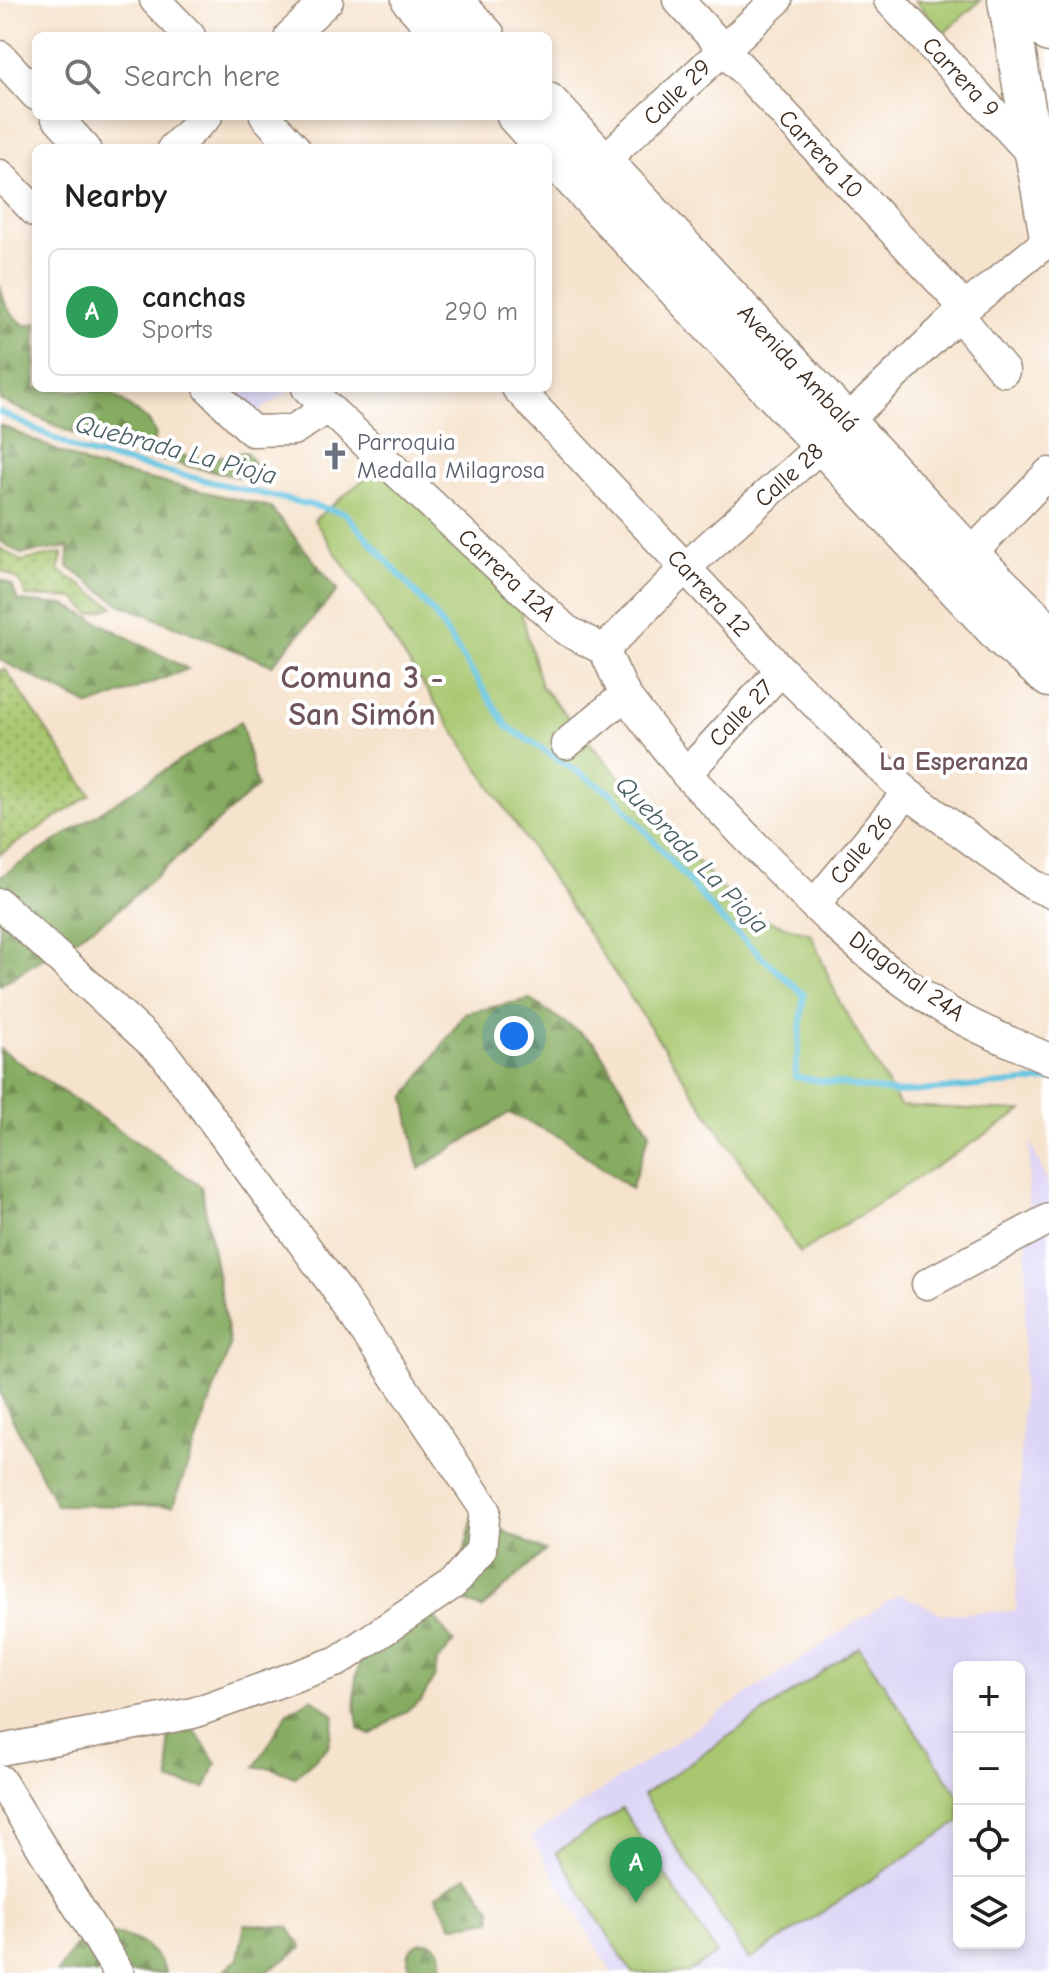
<!DOCTYPE html>
<html lang="en">
<head>
<meta charset="utf-8">
<style>
	:root { --surface:#fff; --page:#f6f6f6; --text:#202124; --muted:#757577; --line:#e0e0e0; --accent:#1a73e8 }
	body { margin:0; font-family:"Comic Neue",sans-serif; background:var(--page); color:var(--text) }
	.controls { position:absolute; right:24px; bottom:24px; display:grid; overflow:hidden; border-radius:12px; box-shadow:0 4px 12px #0003 }
	.controls button { width:72px; height:72px; display:grid; place-items:center; padding:0; border:0; border-bottom:2px solid var(--line); background:var(--surface); color:var(--text); font:40px sans-serif }
	.you { position:absolute; left:514px; top:1036px; width:28px; height:28px; margin:-20px; border:6px solid #fff; border-radius:50%; background:#1a73e8; box-shadow:0 0 0 12px #1a73e833 }
	.badge { display:grid; place-items:center; width:52px; height:52px; border-radius:50%; background:var(--accent); color:#fff; font-size:26px; font-weight:700 }
	.pin { position:absolute; translate:-50% -66px; filter:drop-shadow(0 2px 4px #0008) }
	.pin::after { content:''; position:absolute; top:42px; width:28px; height:24px; background:inherit; clip-path:polygon(0 0,100% 0,50% 100%) }
	.list { margin:0; padding:0; list-style:none }
	h2 { display:flex; justify-content:space-between; align-items:center; height:104px; margin:0; padding:0 32px; font-size:34px }
	h2 small { font-size:26px; font-weight:400; color:var(--muted) }
	.list li { display:grid; grid-template-columns:52px 1fr auto; gap:24px; align-items:center; box-sizing:border-box; height:128px; margin:0 16px 16px; padding:0 16px; border:2px solid var(--line); border-radius:12px }
	.list b { display:block; font-size:30px; white-space:nowrap }
	.list p { margin:0; font-size:26px; white-space:nowrap; color:var(--muted) }
	.list em { font-size:26px; font-style:normal; color:var(--muted) }
	.icon { flex:none; width:44px; height:44px; fill:none; stroke:currentColor; stroke-width:2; stroke-linecap:round; stroke-linejoin:round }
	.map { position:relative; flex:none; width:1049px; height:1973px; overflow:hidden }
	.search { position:absolute; background:var(--surface); box-shadow:0 4px 12px #0003; left:32px; top:32px; width:520px; height:88px; display:flex; align-items:center; gap:20px; box-sizing:border-box; padding:0 28px; border-radius:12px; color:var(--muted); font-size:30px }
	.panel { position:absolute; background:var(--surface); box-shadow:0 4px 12px #0003; left:32px; top:144px; width:520px; height:248px; border-radius:12px }
	.map>svg:first-child { display:block }
</style>
</head>
<body>
<div class="map">
<svg width="1049" height="1973" viewBox="0 0 1049 1973">
	<defs>
		<pattern id="grass-dots" width="8" height="8" patternUnits="userSpaceOnUse" patternTransform="scale(2)"><rect width="8" height="8" fill="#a8c76f"/><path d="M2 2h.1M6 6h.1" fill="none" stroke="#8aa25b" stroke-width="1.8" stroke-linecap="round"/></pattern>
		<pattern id="forest-firs" width="22" height="20" patternUnits="userSpaceOnUse" patternTransform="scale(2)"><rect width="22" height="20" fill="#86ac62"/><path d="M5 1l3.5 6h-7zM16 11l3.5 6h-7z" fill="#6f8c50"/></pattern>
	</defs>
	<rect width="100%" height="100%" fill="#fff"/>
	<filter id="ink" filterUnits="userSpaceOnUse"><feTurbulence type="fractalNoise" baseFrequency=".0125" numOctaves="2"/><feDisplacementMap in="SourceGraphic" scale="16" xChannelSelector="R" yChannelSelector="G"/><feConvolveMatrix kernelMatrix="1 2 1 2 8 2 1 2 1" color-interpolation-filters="sRGB"/></filter>
	<filter id="wash" filterUnits="userSpaceOnUse"><feTurbulence type="fractalNoise" baseFrequency=".006" numOctaves="4" result="noise"/><feDisplacementMap in="SourceGraphic" scale="32" xChannelSelector="R" yChannelSelector="G"/><feGaussianBlur stdDeviation="1.8" result="paint"/><feColorMatrix in="noise" values="0 0 0 0 0 0 0 0 0 0 0 0 0 0 0 0 0 1.4 0 .05"/><feComposite in="paint" operator="in"/></filter>
	<g filter="url(#wash)">
		<rect width="100%" height="100%" fill="#f6e3cd"/>
		<path fill="#ddd5f6" fill-rule="evenodd" d="M 214,388 L 294,388 L 251,416 Z
			M 1030,1141 L 1049,1187 L 1049,1973 L 612,1973 L 531,1837 L 899,1594 L 943,1614 L 1016,1611 ZM 959,1667 L 1019,1667 L 1019,1943 L 959,1943 Z"/>
		<path fill="url(#grass-dots)" stroke="#727846" stroke-width="2" d="M 0,548 L 21,561 L 63,553 L 58,570 L 114,607 L 91,614 L 75,598 L 26,596 L 19,580 L 0,570 Z
			M 5,669 L 91,795 L 0,854 L 0,670 Z"/>
		<path fill="url(#forest-firs)" stroke="#606b40" stroke-width="2" d="M 0,285 C 3,304 9,313 26,326 L 36,323 L 36,388 L 110,392 L 149,421 L 156,435 L 152,446 C 183,461 214,459 246,452 L 269,484 L 102,447 L 0,400 Z
			M 0,425 L 92,466 L 270,507 L 338,590 L 272,665 L 120,604 L 68,567 L 69,547 L 21,554 L 0,541 Z
			M 0,579 L 12,585 L 18,601 L 66,605 L 188,669 L 90,706 L 0,660 Z
			M 241,721 L 257,787 L 110,917 L 0,985 L 0,877 Z
			M 530,999 L 595,1043 L 650,1132 L 631,1189 L 560,1137 L 509,1113 L 419,1169 L 405,1098 L 465,1013 Z
			M 0,1049 L 201,1186 L 230,1346 L 173,1506 L 56,1505 L 0,1394 Z
			M 473,1516 L 545,1551 L 482,1609 L 454,1596 Z
			M 432,1614 L 454,1643 L 437,1661 L 435,1676 L 421,1701 L 370,1735 L 359,1728 C 354,1707 351,1671 366,1654 C 378,1640 415,1624 432,1614 Z
			M 312,1698 L 335,1716 L 328,1747 L 295,1777 L 272,1768 L 255,1767 L 288,1712 Z
			M 189,1721 L 216,1763 L 206,1788 L 170,1782 L 168,1737 Z
			M 467,1876 L 491,1908 L 492,1920 L 452,1926 L 436,1896 Z
			M 245,1924 L 289,1927 L 302,1948 L 265,1973 L 220,1973 L 238,1959 Z
			M 105,1934 C 134,1934 154,1946 166,1973 L 57,1973 L 75,1946 Z
			M408 1959a17 17 0 1 1 34 0a17 17 0 1 1-34 0Z"/>
		<path fill="#a8c76f" stroke="#727846" stroke-width="2" d="M 915,0 L 981,0 L 944,33 Z
			M 378,468 L 514,585 L 541,686 L 628,787 L 746,914 L 811,934 L 838,999 L 900,1106 L 1022,1111 L 800,1253 L 314,520 Z
			M 859,1647 L 959,1796 L 959,1822 L 749,1960 L 643,1795 Z
			M 622,1809 L 717,1954 L 687,1973 L 632,1973 L 556,1852 Z"/>
		<g fill="none" stroke-linecap="round" stroke-linejoin="round">
			<path stroke="#64c4e2" stroke-width="6" d="M 0,412 L 83,452 L 345,513 L 435,615 L 508,727 L 614,795 L 723,921 L 804,995 L 795,1077 L 898,1093 L 1049,1080"/>
		</g>
	</g>
	<g filter="url(#ink)">
		<g fill="none" stroke-linecap="round" stroke-linejoin="round">
			<defs>
				<path id="minor" d="M 155,0 L 190,36
					M 678,0 L 965,308
					M 889,0 L 1032,154
					M 290,36 L 328,0
					M 0,56 L 36,95
					M 56,116 L 85,148
					M 265,116 L 295,148
					M 173,148 L 207,116
					M 0,175 L 36,212
					M 588,175 L 777,0
					M 958,314 L 1004,371
					M 209,388 L 252,431 L 293,430 L 327,409
					M 307,388 L 566,630 L 604,650 L 625,695 L 686,774
					M 517,388 L 781,670 L 907,793 L 1033,885 L 1049,892
					M 970,555 L 1049,473
					M 604,650 L 685,568 L 822,445 L 965,308 L 1049,240
					M 781,670 L 686,774 C 768,858 848,951 949,1012 C 980,1031 1016,1044 1049,1059
					M 566,744 L 625,695
					M 0,904 L 165,1055 L 335,1287 L 485,1509 L 481,1550 L 453,1584 L 338,1661 L 193,1713 L 0,1750
					M 814,905 L 907,793
					M 927,1284 L 1049,1219
					M 0,1780 L 119,1973"/>
				<path id="major" d="M 411,0 L 443,36
					M 452,0 L 486,36
					M 1007,0 L 1049,237
					M 1043,0 L 1049,33
					M 548,102 L 970,555 L 1049,633
					M 516,116 L 545,148
					M 548,152 L 1003,638 L 1049,678"/>
			</defs>
			<use href="#minor" stroke="#988676" stroke-width="33"/>
			<use href="#major" stroke="#988676" stroke-width="41"/>
			<use href="#minor" stroke="#fff" stroke-width="30"/>
			<use href="#major" stroke="#fff" stroke-width="38"/>
		</g>
	</g>
	<defs>
		<symbol id="church-bare" viewBox="-9 -9 18 18"><path d="M-1.2-6h2.4v3.5h3.3v2.4h-3.3V6h-2.4V-.1h-3.3v-2.4h3.3Z" fill="#6b7280" stroke="#fff" stroke-width="2.5" paint-order="stroke"/></symbol>
	</defs>
	<g fill-rule="evenodd">
		<use href="#church-bare" x="315" y="436" width="40" height="40"/>
	</g>
	<g text-anchor="middle" dominant-baseline="central" stroke-width="8" stroke-linejoin="round" paint-order="stroke">
		<g font-size="24" fill="#3b2a1e" stroke="#fff">
			<text transform="translate(961 77) rotate(47)">Carrera 9</text>
			<text transform="translate(677 92) rotate(-44)">Calle 29</text>
			<text transform="translate(821 154) rotate(47)">Carrera 10</text>
			<text transform="translate(798 368) rotate(47)">Avenida Ambalá</text>
			<text transform="translate(789 475) rotate(-42)">Calle 28</text>
			<text transform="translate(507 575) rotate(43)">Carrera 12A</text>
			<text transform="translate(709 593) rotate(47)">Carrera 12</text>
			<text transform="translate(741 713) rotate(-47)">Calle 27</text>
			<text transform="translate(861 849) rotate(-50)">Calle 26</text>
			<text transform="translate(907 976) rotate(36)">Diagonal 24A</text>
		</g>
		<g font-size="24" fill="#5b616d" stroke="#fff" text-anchor="start">
			<text x="357" y="442">Parroquia<tspan x="357" dy="28">Medalla Milagrosa</tspan></text>
		</g>
		<g font-size="26" font-style="italic" fill="#496063" stroke="#fff">
			<text transform="translate(176 450) rotate(15)">Quebrada La Pioja</text>
			<text transform="translate(692 855) rotate(46)">Quebrada La Pioja</text>
		</g>
		<g font-size="26" font-weight="bold" fill="#6f555a" stroke="#fff">
			<text x="954" y="762">La Esperanza</text>
		</g>
		<g font-size="32" font-weight="bold" fill="#6f555a" stroke="#fff">
			<text x="362" y="677">Comuna 3 -<tspan x="362" dy="37">San Simón</tspan></text>
		</g>
	</g>
</svg>
<div class="controls">
<button>+</button>
<button>−</button>
<button><svg class="icon" aria-label="locate" viewBox="0 0 24 24"><circle cx="12" cy="12" r="6"/><path d="M12 2v4M12 18v4M2 12h4M18 12h4"/></svg></button>
<button><svg class="icon" aria-label="layers" viewBox="0 0 24 24"><path d="M12 4l9 5-9 5-9-5zM3 14l9 5 9-5"/></svg></button>
</div>
<div class="you"></div>
<div class="pin badge" style="left:636px;top:1903px;background:#2e9e5b">A</div>
<div class="search"><svg class="icon" aria-label="search" viewBox="0 0 24 24"><circle cx="10" cy="10" r="6"/><path d="M15 15l6 6"/></svg>Search here</div>
<section class="panel">
<h2>Nearby<small></small></h2>
<ul class="list">
<li><span class="badge" style="background:#2e9e5b">A</span><div><b>canchas</b><p>Sports</p></div><em>290 m</em></li>
</ul>
</section>
</div>
</body>
</html>
